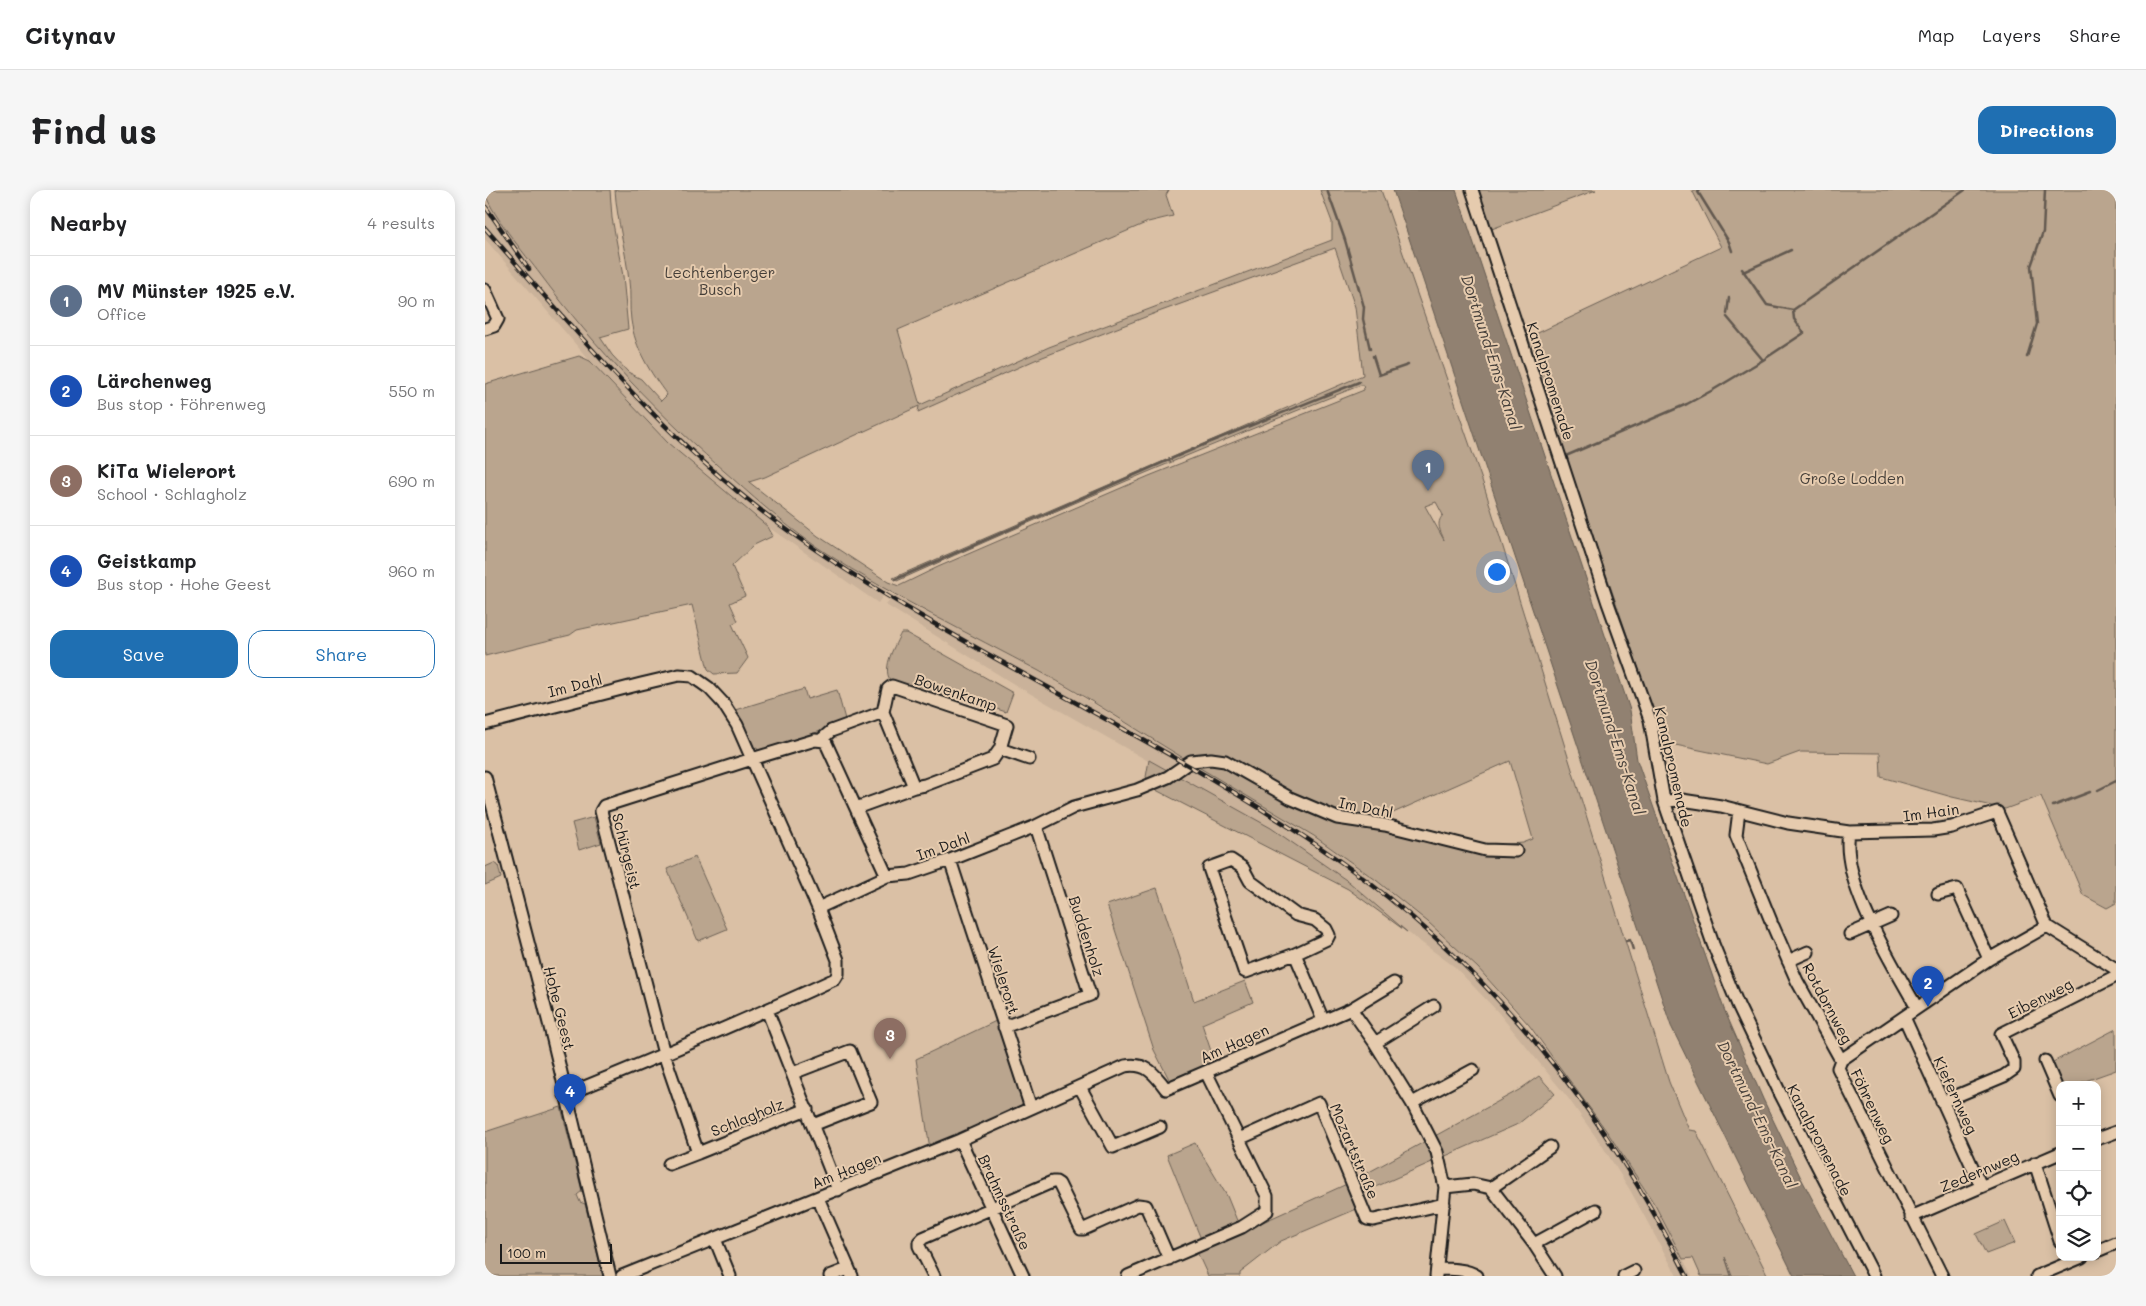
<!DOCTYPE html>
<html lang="en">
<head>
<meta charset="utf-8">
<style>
	:root { --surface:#fff; --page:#f6f6f6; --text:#202124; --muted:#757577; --line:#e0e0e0; --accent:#1f6fb2 }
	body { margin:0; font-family:Mali,sans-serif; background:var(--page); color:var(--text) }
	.controls { position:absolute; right:15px; bottom:15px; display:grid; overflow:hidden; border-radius:10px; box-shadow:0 2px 12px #0003 }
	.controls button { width:45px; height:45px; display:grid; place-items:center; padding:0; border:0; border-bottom:1px solid var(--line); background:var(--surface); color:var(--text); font:25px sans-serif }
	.scale { position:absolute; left:15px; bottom:12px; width:112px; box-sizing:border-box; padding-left:5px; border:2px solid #1c1c1c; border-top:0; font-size:14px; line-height:18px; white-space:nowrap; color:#1c1c1c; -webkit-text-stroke:4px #e6cbae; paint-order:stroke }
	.you { position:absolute; left:1011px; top:381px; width:18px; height:18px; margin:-12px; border:4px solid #fff; border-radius:50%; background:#1a73e8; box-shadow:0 0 0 8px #1a73e833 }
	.badge { display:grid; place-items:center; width:32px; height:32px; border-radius:50%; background:var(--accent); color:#fff; font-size:16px; font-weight:700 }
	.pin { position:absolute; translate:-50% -41px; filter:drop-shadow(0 1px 2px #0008) }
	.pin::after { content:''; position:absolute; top:26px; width:18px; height:15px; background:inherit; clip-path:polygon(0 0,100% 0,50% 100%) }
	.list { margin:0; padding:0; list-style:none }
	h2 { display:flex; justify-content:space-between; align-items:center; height:65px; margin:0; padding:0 20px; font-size:21px }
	h2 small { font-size:16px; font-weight:400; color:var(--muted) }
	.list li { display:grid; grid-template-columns:32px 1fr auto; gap:15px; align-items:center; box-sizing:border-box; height:90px; padding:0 20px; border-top:1px solid var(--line) }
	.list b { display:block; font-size:19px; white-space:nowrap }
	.list p { margin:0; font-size:16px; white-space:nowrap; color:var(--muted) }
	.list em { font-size:16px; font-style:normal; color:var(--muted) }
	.actions { display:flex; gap:10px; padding:15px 20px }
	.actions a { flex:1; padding:11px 0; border:1px solid var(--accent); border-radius:15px; text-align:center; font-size:18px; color:var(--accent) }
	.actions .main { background:var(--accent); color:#fff }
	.icon { flex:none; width:28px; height:28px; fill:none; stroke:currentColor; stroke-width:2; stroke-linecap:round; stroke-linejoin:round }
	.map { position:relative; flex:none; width:1631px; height:1086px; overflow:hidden; border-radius:15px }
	header { display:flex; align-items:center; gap:30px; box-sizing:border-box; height:70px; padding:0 25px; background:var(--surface); border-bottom:1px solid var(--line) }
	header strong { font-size:24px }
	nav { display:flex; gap:28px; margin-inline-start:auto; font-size:18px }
	.intro { display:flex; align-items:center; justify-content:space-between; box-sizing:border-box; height:120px; padding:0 30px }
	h1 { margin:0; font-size:35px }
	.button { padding:12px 22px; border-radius:15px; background:var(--accent); color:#fff; font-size:18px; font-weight:700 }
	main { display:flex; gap:30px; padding:0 30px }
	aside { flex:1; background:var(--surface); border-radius:15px; box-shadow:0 2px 12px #0003 }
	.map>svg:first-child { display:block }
</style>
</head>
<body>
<header>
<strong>Citynav</strong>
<nav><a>Map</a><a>Layers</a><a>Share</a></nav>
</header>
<div class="intro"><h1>Find us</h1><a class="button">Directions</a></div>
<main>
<aside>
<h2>Nearby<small>4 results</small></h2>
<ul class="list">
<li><span class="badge" style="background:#5c6f8a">1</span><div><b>MV Münster 1925 e.V.</b><p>Office</p></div><em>90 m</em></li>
<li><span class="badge" style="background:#1a4fb4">2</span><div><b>Lärchenweg</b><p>Bus stop · Föhrenweg</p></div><em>550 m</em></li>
<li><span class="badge" style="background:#8d6e63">3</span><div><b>KiTa Wielerort</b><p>School · Schlagholz</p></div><em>690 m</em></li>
<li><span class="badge" style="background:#1a4fb4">4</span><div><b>Geistkamp</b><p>Bus stop · Hohe Geest</p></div><em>960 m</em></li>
</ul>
<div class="actions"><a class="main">Save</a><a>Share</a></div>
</aside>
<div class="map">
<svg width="1631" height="1086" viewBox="0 0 1631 1086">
	<rect width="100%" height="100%" fill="#dac0a5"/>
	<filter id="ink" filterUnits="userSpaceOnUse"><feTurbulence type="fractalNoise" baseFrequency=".02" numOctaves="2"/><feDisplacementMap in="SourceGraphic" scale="10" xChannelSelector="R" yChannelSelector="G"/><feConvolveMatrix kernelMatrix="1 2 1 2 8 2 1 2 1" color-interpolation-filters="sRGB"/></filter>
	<g filter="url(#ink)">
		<path fill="#cab29a" d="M 0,7 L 21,39 L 82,120 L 160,207 L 222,267 L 302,336 L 340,363 L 402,400 L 393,413 L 283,337 L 183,253 L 105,171 L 0,49 Z
			M 409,405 L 557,483 L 700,569 L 679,580 L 532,496 L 401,415 Z
			M 710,575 L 829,646 L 891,690 L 943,732 L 993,778 L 1065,864 L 1123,943 L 1170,1015 L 1207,1086 L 1192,1086 L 1145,1000 L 1118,957 L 1083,908 L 1012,821 L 970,777 L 922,742 L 864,692 L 695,589 Z"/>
		<path fill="#baa58e" stroke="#6b6055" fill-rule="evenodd" d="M 0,0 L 125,0 L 127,28 L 138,86 L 143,139 L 115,147 L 127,165 L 143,182 L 156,189 L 176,211 L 182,205 C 165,182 150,159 146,130 C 144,117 146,104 144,91 C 141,61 132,31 130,0 L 684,0 L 681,5 L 688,26 L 663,32 L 413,140 L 435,215 L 564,157 L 847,50 L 847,32 L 835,0 L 896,0 L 999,296 L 1184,892 L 1204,940 L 1211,941 L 1283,1086 L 1247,1086 L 1240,1067 L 1246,1086 L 1216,1086 L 1208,1068 L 1198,1069 L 1170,1015 L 1123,943 L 1044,835 L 993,778 L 943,732 L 891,690 L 829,646 L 710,575 L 715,572 L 726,571 L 740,573 L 804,610 L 851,631 L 901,638 L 904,633 L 1001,656 L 1038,653 L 1048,649 L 1025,571 L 890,631 L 855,624 L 807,605 L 743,568 L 728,565 L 714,565 L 700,569 C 652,540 604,508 554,481 C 483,443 409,407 341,363 C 307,341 277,315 247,288 C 176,227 111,159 55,84 C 43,68 0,17 0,0 ZM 850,58 L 870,117 L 878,185 L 408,388 L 412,391 C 565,322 720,257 876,195 L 878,195 L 879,200 L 664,286 L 453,377 L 414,396 L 403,392 L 333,346 L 264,292 L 280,287 L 434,216 L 433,222 L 550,170 L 668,124 ZM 951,312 L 958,325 C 950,334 956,341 959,350 L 940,316 Z
			M 991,0 L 1111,0 L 1004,40 Z
			M 1207,0 L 1631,0 L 1631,713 L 1622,718 L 1598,705 L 1556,606 L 1520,619 L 1467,607 L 1396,587 L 1395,563 L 1315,562 L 1282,574 L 1176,552 L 1170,526 L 1040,149 L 1236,57 Z
			M 94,166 L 105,171 L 183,253 L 283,337 L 288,346 L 269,355 L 247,376 L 260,406 L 245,413 L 253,431 L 247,434 L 263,468 L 252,483 L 229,484 L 223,479 L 207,415 L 92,440 L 85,445 L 0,466 L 0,194 Z
			M 416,443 L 421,443 L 528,503 L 521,522 L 476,507 L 474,515 L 405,490 C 397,477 410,455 416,443 Z
			M 319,499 L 322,509 L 352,500 L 361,533 L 273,561 L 272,558 L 269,559 L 250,520 Z
			M 664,570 L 786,638 L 864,692 L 922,742 L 863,699 L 671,600 L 661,587 Z
			M 109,627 L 116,653 L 94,660 L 87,633 Z
			M 210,667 L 242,739 L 213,751 L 182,679 Z
			M 9,673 L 13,675 L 16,688 L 0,695 L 0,677 Z
			M 672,698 L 709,811 L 760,791 L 768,812 L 717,834 L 730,873 L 685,891 L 669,860 L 622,715 Z
			M 513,830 L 538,916 L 445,959 L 431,869 Z
			M 1631,839 L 1631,880 L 1589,895 L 1575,895 L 1575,897 L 1568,872 Z
			M 1054,886 L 1070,904 L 1033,934 L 870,1006 L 874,1018 L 796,1051 L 755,1083 L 755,1086 L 723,1086 L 712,1062 L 864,993 L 1034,900 Z
			M 76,917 L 97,1001 L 92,1005 L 95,1012 L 100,1014 L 118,1086 L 0,1086 L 0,942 Z
			M 710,953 L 742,1006 L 753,1033 L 716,1049 L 682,965 Z
			M 1520,1031 L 1530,1053 L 1501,1064 L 1491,1044 Z"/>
		<path fill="#918171" stroke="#62594f" d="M 908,0 L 971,0 L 1145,520 L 1152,570 L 1239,819 L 1278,909 L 1315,986 L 1368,1086 L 1309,1086 L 1186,836 Z"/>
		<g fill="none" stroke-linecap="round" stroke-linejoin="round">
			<path stroke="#62594f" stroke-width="2.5" d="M 842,0 L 860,50 L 879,117 L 878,129 L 885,159
				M 1215,0 L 1213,2 L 1244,52 L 1247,61
				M 1258,82 L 1306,60
				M 1308,120 L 1480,0
				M 1242,124 L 1244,108
				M 1242,127 L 1278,170 L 1319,143 L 1309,129 L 1308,120 L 1282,115 L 1257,79
				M 888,166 L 894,185 L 923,175
				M 1542,167 L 1552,134 L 1546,76 L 1558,42 L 1560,0
				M 1083,265 L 1202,214 L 1228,200 L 1278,170
				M 411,389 L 725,252 L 874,192
				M 1613,600 L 1631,591
				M 1568,616 L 1605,602
				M 1141,751 L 1145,750 L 1148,760"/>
			<defs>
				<path id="minor" d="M 987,0 L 1123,413 L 1165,530 L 1179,611 L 1228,754 L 1253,815 L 1295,903 L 1389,1086
					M 0,100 L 13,129 L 9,136 L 0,139
					M 398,522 L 403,499 L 407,496 L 522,535 L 515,559 L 508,569 L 440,595 L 429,597
					M 0,534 L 156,494 L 194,485 L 207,486 L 224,498 L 238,513 L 252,535 L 267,569 L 330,550 L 340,551 L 402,686 L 424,684 L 465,670 L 551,636 L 589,617 L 652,600 L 683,587 L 706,571 L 726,569 L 740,571 L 805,608 L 852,628 L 900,635 L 1000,660 L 1031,661
					M 337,549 L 346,541 L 398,522 L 429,597 L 371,618
					M 515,559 L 544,569
					M 0,587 L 64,833 L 125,1086
					M 1179,611 L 1197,610 L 1236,616 L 1303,633 L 1364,642 L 1448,640 L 1467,637 L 1512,622 L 1562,736 L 1631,779
					M 1254,621 L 1251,645 L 1286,731
					M 1364,642 C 1355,692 1408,774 1432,818
					M 465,670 L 546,918
					M 1453,704 L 1472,699 L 1504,769
					M 333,718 L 402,686
					M 1288,736 L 1312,791 L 1356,870
					M 1365,744 L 1406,726
					M 810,764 L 761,782 L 759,781 L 724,678 L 746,670 L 758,678 L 765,691 L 811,725 L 830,730 L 841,739 L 844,745 L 842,749 L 810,764 L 838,830
					M 1303,771 L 1323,762
					M 866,819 L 890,853 L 927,913 L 952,962 L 960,997 L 951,1086
					M 282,820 L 353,1000
					M 1419,827 L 1496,996
					M 519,837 L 605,805 L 551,636
					M 890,853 L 949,816
					M 1560,871 L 1575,906
					M 308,883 L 365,861 L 386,912 L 328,935
					M 595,897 L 628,957 L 675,937
					M 80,905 C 171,868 261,830 350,789 L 353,784 L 353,770 L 333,718 L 267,569 L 119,616 L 116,621 L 179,864 L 213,963 L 322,919
					M 1457,912 L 1519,886 L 1529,879 L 1529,872 L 1516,844 L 1631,786
					M 927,913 L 988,880
					M 754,949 L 834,913 L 882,1029 L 889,1030 L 959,1014
					M 1612,949 L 1631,942
					M 475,950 L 538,1086
					M 1550,973 L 1575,1051
					M 184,974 L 213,963
					M 960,997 L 988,994 L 1006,998 L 1049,1054 L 1070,1086
					M 1006,998 L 1065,957
					M 333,1008 L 367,1086
					M 1426,1027 L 1575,963
					M 230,1049 L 245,1086
					M 1049,1054 L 1111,1020
					M 1612,1061 L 1631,1053
					M 952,1079 C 965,1079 982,1079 992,1086
					M 137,1086 L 475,950 L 640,876 C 661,872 670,884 681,899 L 866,819 L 909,793
					M 345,1086 L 363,1079
					M 449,1086 L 434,1056 L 434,1052 L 438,1048 L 567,992 L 571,992 L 574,994 L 596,1039 L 599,1039 L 653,1015 L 661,1016 L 684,1069
					M 643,1086 L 757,1037 L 782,1021 L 782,1006 L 721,882
					M 1139,1086 L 1149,1081
					M 1457,1086 L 1353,878 L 1356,870 L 1504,769 L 1562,736
					M 1552,1086 L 1597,1067"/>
			</defs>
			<use href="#minor" stroke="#1c1c1c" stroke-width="15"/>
			<use href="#minor" stroke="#e6cbae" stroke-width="11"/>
			<defs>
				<path id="rail" d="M 0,16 L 44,79
					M 0,38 C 94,145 188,259 305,342 C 480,466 681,548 856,672 C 1005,777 1122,924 1202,1086"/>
			</defs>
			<use href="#rail" stroke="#1c1c1c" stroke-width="4.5"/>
			<use href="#rail" stroke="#e6cbae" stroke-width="2.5" stroke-dasharray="8" stroke-linecap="butt"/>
		</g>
	</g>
	<g text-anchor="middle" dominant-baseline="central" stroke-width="4" stroke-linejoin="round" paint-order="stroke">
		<g font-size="15" fill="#443e38" stroke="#e6cbae">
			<text x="235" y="82">Lechtenberger<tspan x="235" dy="17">Busch</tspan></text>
			<text x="1367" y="288">Große Lodden</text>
		</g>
		<g font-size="15" fill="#1c1c1c" stroke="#e6cbae">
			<text transform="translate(1066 191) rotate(72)">Kanalpromenade</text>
			<text transform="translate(90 495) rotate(-14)">Im Dahl</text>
			<text transform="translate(471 502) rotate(19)">Bowenkamp</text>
			<text transform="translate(1189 577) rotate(77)">Kanalpromenade</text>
			<text transform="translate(881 617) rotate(11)">Im Dahl</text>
			<text transform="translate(1446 622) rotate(-8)">Im Hain</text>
			<text transform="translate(458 656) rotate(-20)">Im Dahl</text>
			<text transform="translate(142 661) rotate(76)">Schürgeist</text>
			<text transform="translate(602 746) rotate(72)">Buddenholz</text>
			<text transform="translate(519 790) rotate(72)">Wielerort</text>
			<text transform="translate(1555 808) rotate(-27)">Eibenweg</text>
			<text transform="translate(1343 813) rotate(62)">Rotdornweg</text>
			<text transform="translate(75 818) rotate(76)">Hohe Geest</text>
			<text transform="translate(749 853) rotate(-24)">Am Hagen</text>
			<text transform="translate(1471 905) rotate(65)">Kiefernweg</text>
			<text transform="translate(1388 916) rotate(64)">Föhrenweg</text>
			<text transform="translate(262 927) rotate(-22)">Schlagholz</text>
			<text transform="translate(1335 950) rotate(63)">Kanalpromenade</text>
			<text transform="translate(870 961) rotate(67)">Mozartstraße</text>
			<text transform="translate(361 980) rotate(-22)">Am Hagen</text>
			<text transform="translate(1494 981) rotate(-23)">Zedernweg</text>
			<text transform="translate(520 1012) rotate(65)">Brahmsstraße</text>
		</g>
		<g font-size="16" font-style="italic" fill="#453f3a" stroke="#e6cbae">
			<text transform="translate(1007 162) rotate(72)">Dortmund-Ems-Kanal</text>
			<text transform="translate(1131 547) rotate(72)">Dortmund-Ems-Kanal</text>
			<text transform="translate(1273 924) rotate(64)">Dortmund-Ems-Kanal</text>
		</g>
	</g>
</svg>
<div class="controls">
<button>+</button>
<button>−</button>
<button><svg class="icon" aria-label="locate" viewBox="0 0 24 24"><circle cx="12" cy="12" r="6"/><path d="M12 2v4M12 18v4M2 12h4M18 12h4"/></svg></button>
<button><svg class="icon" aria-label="layers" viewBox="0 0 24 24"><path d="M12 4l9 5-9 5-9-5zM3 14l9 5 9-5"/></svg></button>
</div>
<div class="scale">100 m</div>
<div class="you"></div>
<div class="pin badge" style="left:943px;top:301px;background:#5c6f8a">1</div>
<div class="pin badge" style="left:1443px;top:817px;background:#1a4fb4">2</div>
<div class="pin badge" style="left:405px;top:869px;background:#8d6e63">3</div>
<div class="pin badge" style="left:85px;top:925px;background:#1a4fb4">4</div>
</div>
</main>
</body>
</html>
